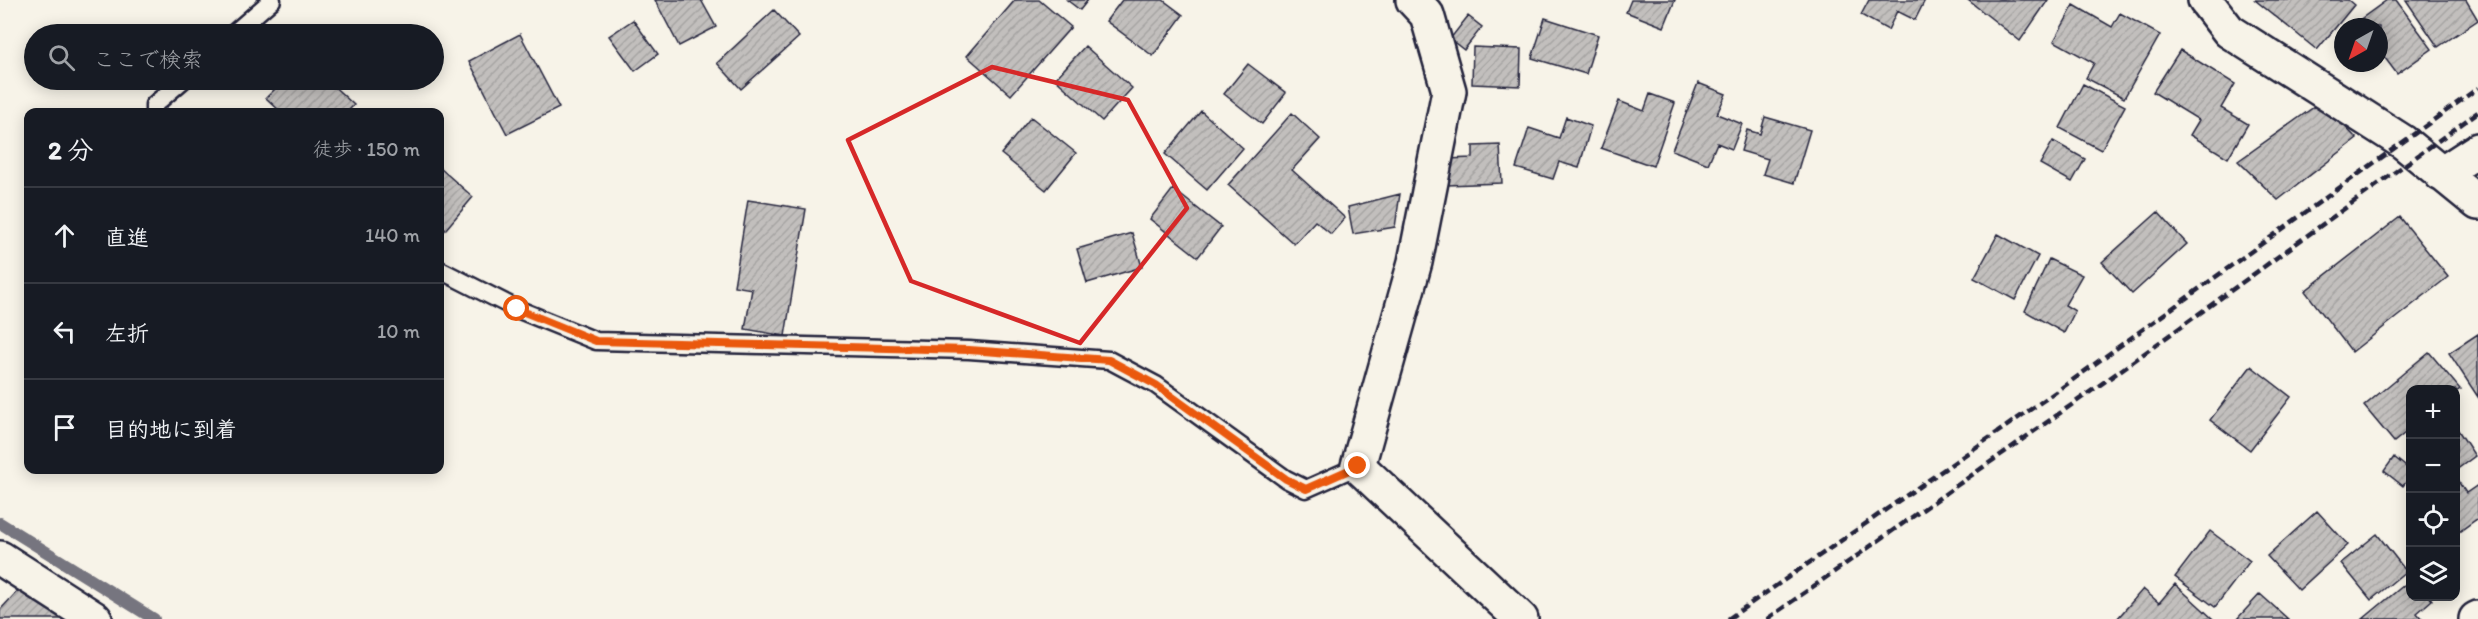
<!DOCTYPE html>
<html lang="ja">
<head>
<meta charset="utf-8">
<style>
	:root { --surface:#171b24; --page:#20242c; --text:#f1f3f6; --muted:#9ea1a6; --line:#363941 }
	body { margin:0; font-family:Itim,"Klee One",sans-serif; background:var(--page); color:var(--text) }
	.controls { position:absolute; right:18px; bottom:18px; display:grid; overflow:hidden; border-radius:12px; box-shadow:0 3px 15px #0003 }
	.controls button { width:54px; height:54px; display:grid; place-items:center; padding:0; border:0; border-bottom:2px solid var(--line); background:var(--surface); color:var(--text); font:30px sans-serif }
	.compass { position:absolute; left:2334px; top:18px; width:54px; height:54px; border-radius:50%; background:var(--surface); box-shadow:0 3px 15px #0003; rotate:220deg }
	.stop { position:absolute; width:18px; height:18px; margin:-14px; border:4px solid #ea580c; border-radius:50%; background:#fff }
	.stop.end { background:#ea580c; border-color:#fff; box-shadow:0 2px 6px #0008 }
	.list { margin:0; padding:0; list-style:none }
	h2 { display:flex; justify-content:space-between; align-items:center; height:78px; margin:0; padding:0 24px; font-size:26px }
	h2 small { font-size:20px; font-weight:400; color:var(--muted) }
	.list li { display:grid; grid-template-columns:39px 1fr auto; gap:18px; align-items:center; box-sizing:border-box; height:96px; padding:0 24px; border-top:2px solid var(--line) }
	.list b { display:block; font-size:22px; white-space:nowrap }
	.list em { font-size:20px; font-style:normal; color:var(--muted) }
	.icon { flex:none; width:33px; height:33px; fill:none; stroke:currentColor; stroke-width:2; stroke-linecap:round; stroke-linejoin:round }
	.map { position:relative; flex:none; width:2478px; height:619px; overflow:hidden }
	.search { position:absolute; background:var(--surface); box-shadow:0 3px 15px #0003; left:24px; top:24px; width:420px; height:66px; display:flex; align-items:center; gap:15px; box-sizing:border-box; padding:0 21px; border-radius:33px; color:var(--muted); font-size:22px }
	.panel { position:absolute; background:var(--surface); box-shadow:0 3px 15px #0003; left:24px; top:108px; width:420px; height:366px; border-radius:12px }
	.map>svg:first-child { display:block }
</style>
</head>
<body>
<div class="map">
<svg width="2478" height="619" viewBox="0 0 2478 619">
	<defs>
		<pattern id="building-hatch" width="6" height="6" patternUnits="userSpaceOnUse" patternTransform="scale(1.5)"><rect width="6" height="6" fill="#c2bfbd"/><path d="M-1 1l2-2M0 6l6-6M5 7l2-2" fill="none" stroke="#a6a4a3"/></pattern>
	</defs>
	<rect width="100%" height="100%" fill="#f7f3e8"/>
	<filter id="ink" filterUnits="userSpaceOnUse"><feTurbulence type="fractalNoise" baseFrequency=".0167" numOctaves="2"/><feDisplacementMap in="SourceGraphic" scale="12" xChannelSelector="R" yChannelSelector="G"/><feConvolveMatrix kernelMatrix="1 2 1 2 8 2 1 2 1" color-interpolation-filters="sRGB"/></filter>
	<g filter="url(#ink)">
		<g fill="none" stroke-linecap="round" stroke-linejoin="round">
			<path stroke="#76747f" stroke-width="12" d="M 0,523 L 154,619"/>
		</g>
		<path fill="url(#building-hatch)" stroke="#22223b" stroke-width="1.5" d="M 655,0 L 701,0 L 716,27 L 679,46 Z
			M 1015,0 L 1039,0 L 1071,27 L 1011,95 L 967,56 Z
			M 1067,0 L 1088,0 L 1080,10 Z
			M 1122,0 L 1163,0 L 1183,15 L 1153,56 L 1106,21 Z
			M 1631,0 L 1675,0 L 1664,27 L 1626,12 Z
			M 1869,0 L 1925,0 L 1915,20 L 1897,11 L 1888,30 L 1861,15 Z
			M 1968,0 L 2048,0 L 2020,41 Z
			M 2255,0 L 2348,0 L 2354,5 L 2317,50 Z
			M 2387,0 L 2396,0 L 2432,49 L 2397,74 L 2379,50 L 2379,27 L 2362,27 L 2358,21 Z
			M 2406,0 L 2466,0 L 2478,20 L 2438,47 Z
			M 2074,5 L 2112,27 L 2120,13 L 2160,35 L 2124,98 L 2086,78 L 2094,63 L 2054,41 Z
			M 774,10 L 799,37 L 741,89 L 717,63 Z
			M 1468,16 L 1482,27 L 1464,50 L 1450,39 Z
			M 1545,18 L 1598,35 L 1586,74 L 1532,58 Z
			M 633,20 L 658,54 L 635,71 L 609,36 Z
			M 520,34 L 559,108 L 507,134 L 469,61 Z
			M 1085,46 L 1132,88 L 1102,121 L 1055,79 Z
			M 1473,47 L 1521,49 L 1520,86 L 1472,84 Z
			M 2180,50 L 2235,84 L 2221,108 L 2248,124 L 2228,158 L 2190,135 L 2199,120 L 2153,92 Z
			M 1248,64 L 1286,93 L 1262,124 L 1224,94 Z
			M 284,80 L 327,80 L 354,105 L 347,112 L 281,112 L 266,98 Z
			M 1698,83 L 1726,94 L 1717,114 L 1742,124 L 1732,149 L 1717,143 L 1708,164 L 1672,150 Z
			M 2083,84 L 2125,106 L 2101,150 L 2060,128 Z
			M 1650,94 L 1675,103 L 1653,166 L 1601,148 L 1619,101 L 1644,111 Z
			M 2321,102 L 2357,139 L 2278,200 L 2238,161 Z
			M 1201,111 L 1243,148 L 1207,190 L 1165,154 Z
			M 1292,113 L 1320,139 L 1292,170 L 1345,218 L 1331,234 L 1315,221 L 1294,244 L 1228,185 Z
			M 1031,117 L 1076,153 L 1046,190 L 1001,154 Z
			M 1566,117 L 1591,126 L 1579,168 L 1559,162 L 1553,179 L 1516,168 L 1529,128 L 1559,138 Z
			M 1765,117 L 1810,130 L 1794,183 L 1763,174 L 1768,159 L 1741,151 L 1747,130 L 1760,134 Z
			M 2053,141 L 2085,159 L 2072,182 L 2040,164 Z
			M 1500,145 L 1502,183 L 1447,185 L 1445,159 L 1473,158 L 1473,146 Z
			M 440,168 L 473,197 L 440,236 Z
			M 1173,189 L 1221,227 L 1198,257 L 1150,219 Z
			M 1400,194 L 1395,227 L 1353,234 L 1348,207 Z
			M 748,200 L 806,209 L 785,336 L 745,329 L 752,289 L 734,286 Z
			M 2158,212 L 2187,244 L 2132,294 L 2102,262 Z
			M 2400,217 L 2448,277 L 2352,352 L 2305,291 Z
			M 1132,233 L 1142,267 L 1087,283 L 1077,249 Z
			M 1998,234 L 2038,256 L 2015,300 L 1974,278 Z
			M 2049,259 L 2082,275 L 2065,305 L 2075,311 L 2064,333 L 2025,311 Z
			M 2478,334 L 2478,397 L 2449,353 Z
			M 2429,352 L 2460,389 L 2456,392 L 2456,390 L 2410,390 L 2410,429 L 2394,442 L 2364,406 Z
			M 2251,366 L 2291,397 L 2250,450 L 2210,420 Z
			M 2456,427 L 2475,456 L 2456,470 Z
			M 2394,457 L 2410,470 L 2410,477 L 2403,486 L 2384,471 Z
			M 2456,478 L 2466,493 L 2478,485 L 2478,518 L 2456,534 Z
			M 2317,511 L 2348,545 L 2299,590 L 2267,556 Z
			M 2210,531 L 2250,561 L 2215,607 L 2175,577 Z
			M 2377,534 L 2406,571 L 2371,600 L 2341,563 Z
			M 2410,580 L 2410,596 L 2429,596 L 2432,600 L 2417,613 L 2422,619 L 2363,619 Z
			M 25,583 L 63,618 L 61,619 L 0,619 L 0,610 Z
			M 2175,584 L 2213,619 L 2117,619 L 2143,589 L 2159,603 Z
			M 2260,594 L 2288,619 L 2237,619 Z"/>
		<g fill="none" stroke-linecap="round" stroke-linejoin="round">
			<defs>
				<path id="lane" d="M 233,34 L 272,0
					M 154,112 L 154,105 L 183,80
					M 440,270 L 517,309 L 596,341 L 969,350 L 1109,360 L 1156,385 L 1286,479 L 1306,489 L 1358,466"/>
				<path id="street" d="M 1413,0 L 1427,15 L 1449,91 L 1415,262 L 1358,466 L 1521,619
					M 2205,0 L 2229,31 L 2403,142 L 2478,203
					M 2441,174 L 2478,150
					M 0,558 L 95,619
					M 2476,619 L 2478,618"/>
			</defs>
			<use href="#lane" stroke="#22223b" stroke-width="21"/>
			<use href="#street" stroke="#22223b" stroke-width="38"/>
			<use href="#lane" stroke="#f7f3e8" stroke-width="16"/>
			<use href="#street" stroke="#f7f3e8" stroke-width="33"/>
			<path stroke="#22223b" stroke-width="4.5" stroke-dasharray="9 4.5" stroke-linecap="butt" d="M 1728,619 L 2060,389 L 2478,88
				M 1767,619 L 2117,373 L 2478,112"/>
		</g>
	</g>
	<g fill="none" stroke-linecap="round" stroke-linejoin="round" filter="url(#ink)">
		<path stroke="#ea580c" stroke-width="8" d="M 517,309 L 596,341 L 969,350 L 1109,360 L 1156,385 L 1286,479 L 1306,489 L 1358,466"/>
	</g>
	<path fill="none" stroke="#d62828" stroke-width="4.5" stroke-linejoin="round" d="M 992,67 L 1128,100 L 1187,208 L 1080,343 L 911,281 L 848,140 Z"/>
</svg>
<div class="controls">
<button>+</button>
<button>−</button>
<button><svg class="icon" aria-label="locate" viewBox="0 0 24 24"><circle cx="12" cy="12" r="6"/><path d="M12 2v4M12 18v4M2 12h4M18 12h4"/></svg></button>
<button><svg class="icon" aria-label="layers" viewBox="0 0 24 24"><path d="M12 4l9 5-9 5-9-5zM3 14l9 5 9-5"/></svg></button>
</div>
<svg class="compass" viewBox="-18 -18 36 36"><path d="M0-13l5 13h-10z" fill="#e53935"/><path d="M0 13l5-13h-10z" fill="#9ea1a6"/></svg>
<div class="stop" style="left:517px;top:309px"></div>
<div class="stop end" style="left:1358px;top:466px"></div>
<div class="search"><svg class="icon" aria-label="search" viewBox="0 0 24 24"><circle cx="10" cy="10" r="6"/><path d="M15 15l6 6"/></svg>ここで検索</div>
<section class="panel">
<h2>2 分<small>徒歩 · 150 m</small></h2>
<ul class="list">
<li><svg class="icon" aria-label="ahead" viewBox="0 0 24 24"><path d="M12 20V5M6 11l6-6 6 6"/></svg><div><b>直進</b></div><em>140 m</em></li>
<li><svg class="icon" aria-label="left" viewBox="0 0 24 24"><path d="M17 20v-9H6M10 6l-5 5 5 5"/></svg><div><b>左折</b></div><em>10 m</em></li>
<li><svg class="icon" aria-label="arrive" viewBox="0 0 24 24"><path d="M6 21V4h12l-3 4 3 4H6"/></svg><div><b>目的地に到着</b></div></li>
</ul>
</section>
</div>
</body>
</html>
